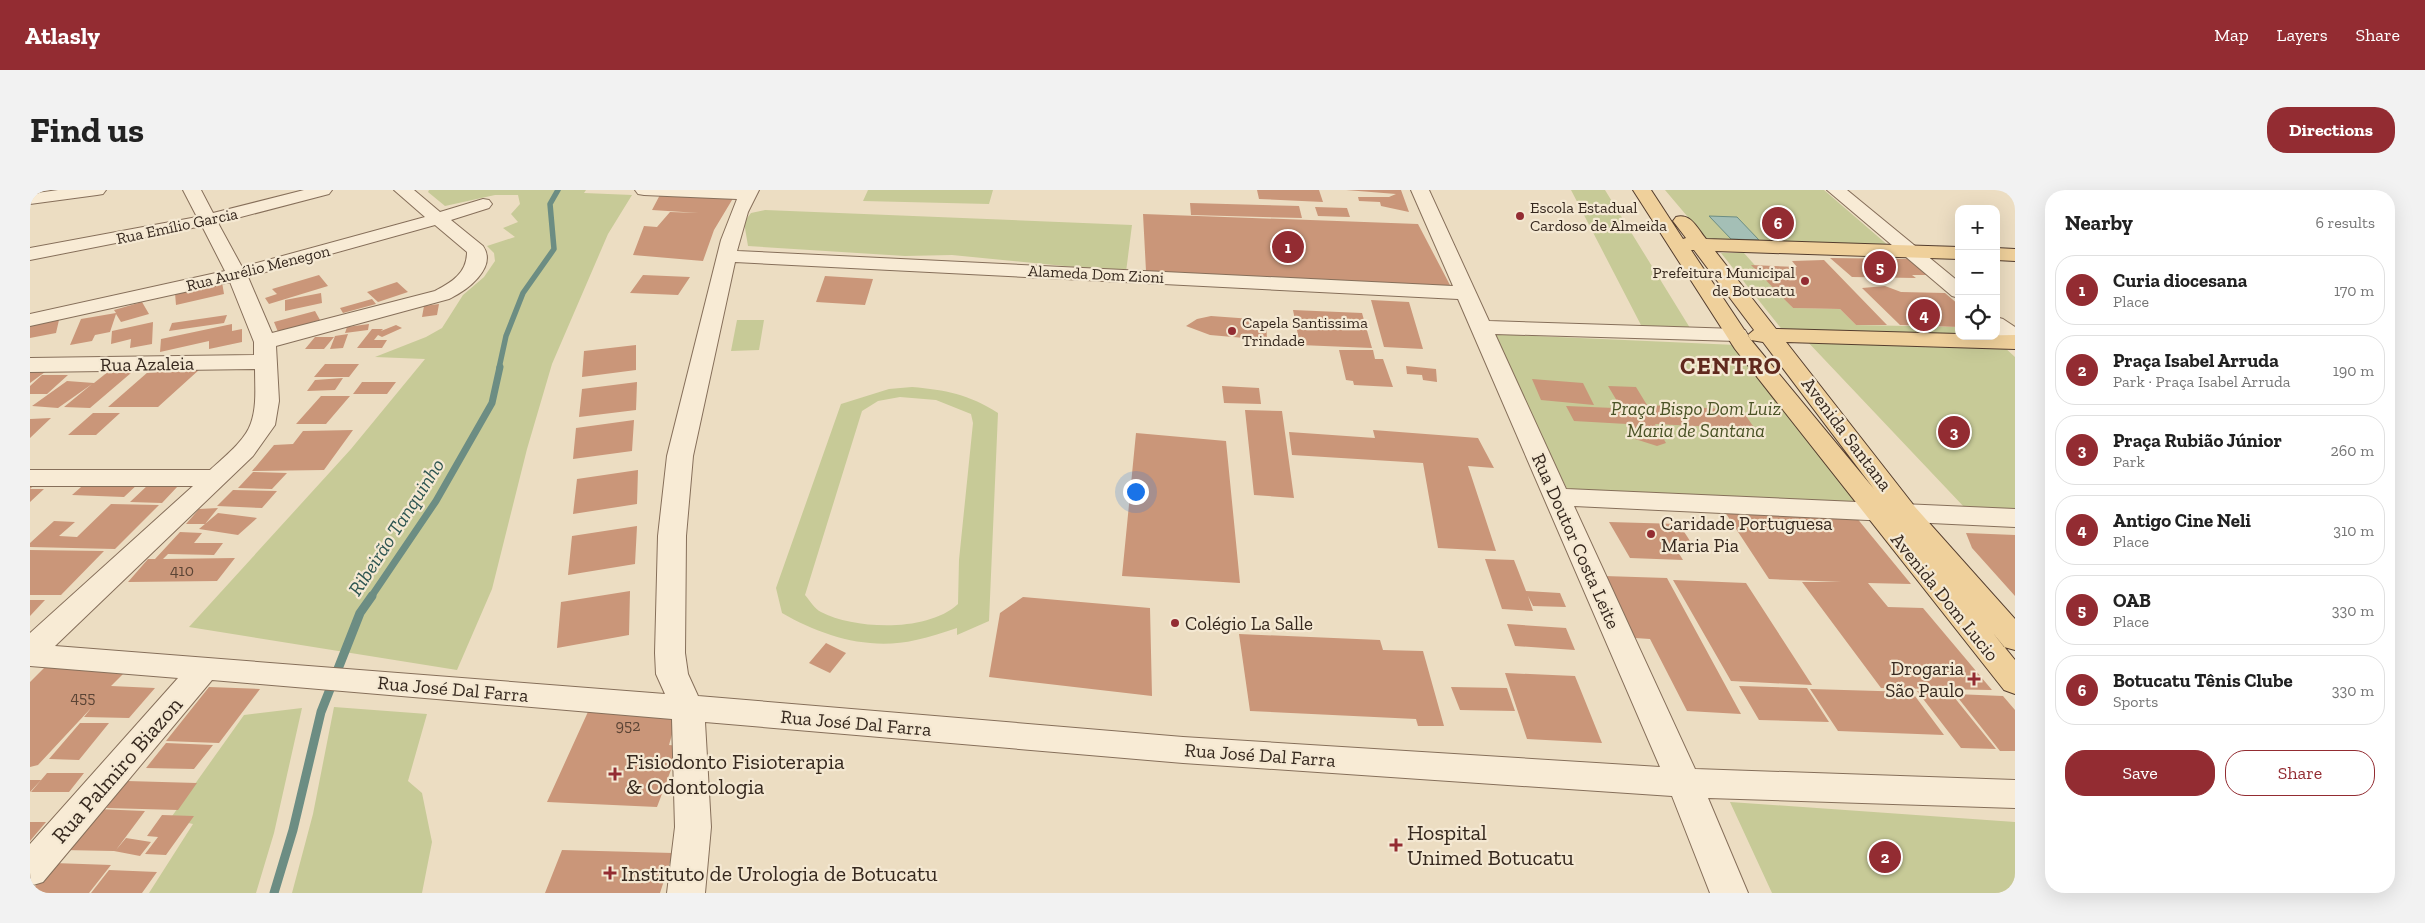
<!DOCTYPE html>
<html lang="en">
<head>
<meta charset="utf-8">
<style>
	:root { --surface:#fff; --page:#f2f2f2; --text:#222; --muted:#767676; --line:#e0e0e0; --accent:#932c32 }
	body { margin:0; font-family:"Zilla Slab",serif; background:var(--page); color:var(--text) }
	.controls { position:absolute; right:15px; top:15px; display:grid; overflow:hidden; border-radius:10px; box-shadow:0 5px 20px #0002 }
	.controls button { width:45px; height:45px; display:grid; place-items:center; padding:0; border:0; border-bottom:1px solid var(--line); background:var(--surface); color:var(--text); font:25px sans-serif }
	.you { position:absolute; left:1105px; top:301px; width:18px; height:18px; margin:-12px; border:4px solid #fff; border-radius:50%; background:#1a73e8; box-shadow:0 0 0 8px #1a73e833 }
	.badge { display:grid; place-items:center; width:32px; height:32px; border-radius:50%; background:var(--accent); color:#fff; font-size:16px; font-weight:700 }
	.pin { position:absolute; translate:-50% -50%; border:2px solid #fff; box-shadow:0 1px 5px #0006 }
	.list { margin:0; padding:0; list-style:none }
	h2 { display:flex; justify-content:space-between; align-items:center; height:65px; margin:0; padding:0 20px; font-size:21px }
	h2 small { font-size:16px; font-weight:400; color:var(--muted) }
	.list li { display:grid; grid-template-columns:32px 1fr auto; gap:15px; align-items:center; box-sizing:border-box; height:70px; margin:0 10px 10px; padding:0 10px; border:1px solid var(--line); border-radius:20px }
	.list b { display:block; font-size:19px; white-space:nowrap }
	.list p { margin:0; font-size:16px; white-space:nowrap; color:var(--muted) }
	.list em { font-size:16px; font-style:normal; color:var(--muted) }
	.actions { display:flex; gap:10px; padding:15px 20px }
	.actions a { flex:1; padding:11px 0; border:1px solid var(--accent); border-radius:20px; text-align:center; font-size:18px; color:var(--accent) }
	.actions .main { background:var(--accent); color:#fff }
	.icon { flex:none; width:28px; height:28px; fill:none; stroke:currentColor; stroke-width:2; stroke-linecap:round; stroke-linejoin:round }
	.map { position:relative; flex:none; width:1985px; height:703px; overflow:hidden; border-radius:20px }
	header { display:flex; align-items:center; gap:30px; box-sizing:border-box; height:70px; padding:0 25px; background:var(--accent); color:#fff }
	header strong { font-size:24px }
	nav { display:flex; gap:28px; margin-inline-start:auto; font-size:18px }
	.intro { display:flex; align-items:center; justify-content:space-between; box-sizing:border-box; height:120px; padding:0 30px }
	h1 { margin:0; font-size:35px }
	.button { padding:12px 22px; border-radius:20px; background:var(--accent); color:#fff; font-size:18px; font-weight:700 }
	main { display:flex; gap:30px; padding:0 30px }
	aside { flex:1; background:var(--surface); border-radius:20px; box-shadow:0 5px 20px #0002 }
	.map>svg:first-child { display:block }
</style>
</head>
<body>
<header>
<strong>Atlasly</strong>
<nav><a>Map</a><a>Layers</a><a>Share</a></nav>
</header>
<div class="intro"><h1>Find us</h1><a class="button">Directions</a></div>
<main>
<div class="map">
<svg width="1985" height="703" viewBox="0 0 1985 703">
	<rect width="100%" height="100%" fill="#ecddc2"/>
	<path fill="#c7ca97" fill-rule="evenodd" d="M 399,0 L 556,0 L 554,3 L 602,5 L 578,44 L 522,174 L 497,259 L 462,399 L 427,480 L 159,437 L 321,259 L 395,169 L 345,167 L 396,147 L 412,138 L 433,105 L 454,87 L 465,71 L 464,63 L 457,56 L 485,47 L 473,38 L 488,32 L 481,24 L 490,14 L 488,5 L 465,5 L 415,16 L 398,2 Z
		M 838,0 L 963,0 L 959,14 L 833,11 Z
		M 1541,0 L 1575,0 L 1660,138 L 1612,137 Z
		M 1635,0 L 1794,0 L 1860,57 L 1679,52 Z
		M 735,20 L 1102,35 L 1096,82 L 922,65 L 875,66 L 718,56 L 714,32 L 721,23 Z
		M 1691,63 L 1714,63 L 1763,118 L 1810,119 L 1826,135 L 1929,137 L 1929,146 L 1966,145 L 1973,149 L 1754,142 Z
		M 707,130 L 734,130 L 729,160 L 701,161 Z
		M 1463,144 L 1706,155 L 1827,313 L 1537,299 Z
		M 1775,149 L 1974,157 L 1985,167 L 1985,320 L 1935,318 Z
		M 882,197 C 916,200 938,204 968,223 L 959,431 L 927,445 L 927,438 C 914,442 900,447 886,450 C 839,461 792,446 752,423 L 746,398 L 811,214 L 859,199 ZM 870,207 L 906,210 L 941,224 L 943,233 L 929,370 L 928,414 C 898,442 826,440 791,422 C 785,419 780,411 775,405 L 832,221 L 848,211 Z
		M 304,517 L 397,524 L 378,591 L 392,603 L 402,652 L 392,703 L 262,703 L 283,624 Z
		M 272,518 L 244,643 L 226,703 L 119,703 L 163,634 L 140,629 L 214,525 Z
		M 1700,612 L 1985,632 L 1985,703 L 1742,703 Z"/>
	<path fill="#a4bfb6" stroke="#6c8d83" d="M 1679,26 L 1707,27 L 1729,50 L 1701,49 Z"/>
	<g fill="none" stroke-linecap="round" stroke-linejoin="round">
		<path stroke="#6c8d83" stroke-width="5.5" d="M 469,178 L 476,146 L 493,103 L 524,59 L 520,14 L 528,0"/>
		<path stroke="#6c8d83" stroke-width="7" d="M 341,407 L 406,311 L 462,213 L 470,177"/>
		<path stroke="#6c8d83" stroke-width="9" d="M 244,703 L 263,640 L 291,522 L 330,423 L 342,406"/>
	</g>
	<path fill="#ca9679" d="M 1227,0 L 1289,0 L 1293,12 L 1229,9 Z
		M 1316,0 L 1371,0 L 1379,22 L 1351,16 L 1350,12 L 1329,11 L 1328,7 L 1359,7 L 1366,4 Z
		M 632,1 L 705,5 L 684,40 L 673,71 L 603,65 L 614,36 L 627,37 L 640,22 L 669,23 L 622,20 Z
		M 1160,13 L 1269,16 L 1272,28 L 1161,25 Z
		M 1285,17 L 1317,18 L 1320,27 L 1288,26 Z
		M 1113,24 L 1388,34 L 1421,97 L 1116,81 Z
		M 1800,68 L 1879,69 L 1899,85 L 1882,85 L 1886,88 L 1822,87 Z
		M 1794,70 L 1857,135 L 1826,135 L 1810,119 L 1763,118 L 1721,75 L 1767,77 L 1762,71 Z
		M 289,85 L 298,96 L 239,114 L 235,108 L 247,104 L 242,99 Z
		M 613,85 L 660,87 L 648,105 L 600,103 Z
		M 795,86 L 843,89 L 835,115 L 786,112 Z
		M 192,92 L 194,104 L 146,115 L 145,103 Z
		M 367,92 L 378,102 L 348,112 L 337,102 Z
		M 1855,96 L 1871,102 L 1915,103 L 1929,115 L 1929,137 L 1870,135 L 1832,98 Z
		M 291,103 L 292,113 L 255,121 L 255,110 Z
		M 342,109 L 346,114 L 313,123 L 310,118 Z
		M 1341,110 L 1379,112 L 1393,159 L 1354,157 Z
		M 112,112 L 119,124 L 91,132 L 86,124 L 80,142 L 65,145 L 62,151 L 40,155 L 51,129 L 86,123 L 84,120 Z
		M 409,114 L 407,125 L 392,127 L 394,116 Z
		M 1263,120 L 1332,123 L 1342,158 L 1270,155 Z
		M 285,121 L 290,130 L 248,142 L 244,132 Z
		M 197,125 L 194,133 L 139,141 L 142,133 Z
		M 1181,126 L 1236,130 L 1237,150 L 1180,145 L 1156,136 L 1167,129 Z
		M 29,130 L 26,143 L 0,148 L 0,136 Z
		M 123,132 L 122,154 L 100,158 L 101,149 L 81,154 L 82,141 Z
		M 202,134 L 202,141 L 212,139 L 212,152 L 179,159 L 179,151 L 130,162 L 131,149 Z
		M 339,134 L 338,140 L 315,143 L 317,137 Z
		M 366,135 L 372,138 L 352,147 L 348,145 L 344,150 L 357,150 L 352,158 L 327,158 L 342,139 L 353,139 L 351,141 Z
		M 318,144 L 313,158 L 300,159 L 305,146 Z
		M 285,147 L 304,147 L 294,159 L 275,159 Z
		M 606,155 L 606,180 L 552,187 L 554,161 Z
		M 1309,160 L 1343,160 L 1345,169 L 1353,169 L 1363,197 L 1324,195 L 1323,191 L 1316,190 Z
		M 295,174 L 329,174 L 319,187 L 284,187 Z
		M 1376,176 L 1406,179 L 1407,192 L 1393,190 L 1392,185 L 1377,184 Z
		M 84,177 L 108,177 L 60,218 L 34,217 L 62,194 L 28,218 L 2,216 L 37,191 L 64,193 Z
		M 150,178 L 170,179 L 128,217 L 78,217 L 118,182 L 146,182 Z
		M 0,182 L 15,182 L 0,193 Z
		M 12,185 L 38,185 L 17,204 L 0,204 L 0,196 Z
		M 313,188 L 305,200 L 277,201 L 285,190 Z
		M 1502,189 L 1553,193 L 1564,215 L 1511,210 Z
		M 332,192 L 366,192 L 357,204 L 323,204 Z
		M 607,192 L 606,220 L 549,227 L 552,199 Z
		M 1192,196 L 1229,198 L 1231,214 L 1194,213 Z
		M 1578,196 L 1606,197 L 1617,215 L 1697,219 L 1710,217 L 1725,239 L 1625,234 L 1636,253 L 1627,256 L 1605,249 L 1597,234 L 1544,231 L 1536,216 L 1584,218 L 1587,211 Z
		M 291,206 L 320,206 L 296,234 L 266,234 Z
		M 1215,220 L 1252,221 L 1264,308 L 1224,305 Z
		M 63,223 L 90,223 L 66,245 L 38,245 Z
		M 21,228 L 0,248 L 0,229 Z
		M 604,230 L 602,261 L 543,269 L 546,238 Z
		M 323,240 L 294,280 L 222,281 L 244,255 L 263,254 L 273,241 Z
		M 1343,240 L 1448,248 L 1464,278 L 1438,276 L 1466,361 L 1408,358 L 1393,273 L 1262,265 L 1259,242 L 1345,248 Z
		M 1106,243 L 1196,251 L 1210,393 L 1092,386 Z
		M 608,280 L 607,314 L 543,324 L 547,289 Z
		M 223,282 L 257,283 L 242,299 L 208,298 Z
		M 0,289 L 10,289 L 0,299 L 14,299 L 0,312 Z
		M 59,290 L 110,292 L 94,307 L 42,305 Z
		M 118,295 L 148,296 L 132,313 L 100,312 Z
		M 203,300 L 247,301 L 232,318 L 187,316 Z
		M 81,314 L 129,315 L 85,359 L 0,357 L 0,353 L 24,331 L 45,332 L 29,346 L 47,347 Z
		M 1691,316 L 1821,321 L 1881,394 L 1838,393 L 1858,417 L 1893,418 L 1962,500 L 1851,498 L 1772,392 L 1811,392 L 1739,389 Z
		M 188,318 L 175,334 L 156,334 L 169,319 Z
		M 188,323 L 227,328 L 208,345 L 169,339 Z
		M 1579,332 L 1649,334 L 1662,354 L 1643,354 L 1653,370 L 1600,368 Z
		M 607,336 L 605,374 L 538,385 L 542,346 Z
		M 150,342 L 172,343 L 164,353 L 193,353 L 184,365 L 138,364 L 133,369 L 205,368 L 187,391 L 98,392 L 118,369 L 125,369 Z
		M 1936,343 L 1985,345 L 1985,406 L 1942,358 Z
		M 0,360 L 74,361 L 31,405 L 0,405 Z
		M 1455,369 L 1484,370 L 1496,401 L 1530,403 L 1536,417 L 1503,416 L 1498,406 L 1503,421 L 1472,419 Z
		M 1574,386 L 1637,388 L 1711,524 L 1657,521 L 1620,449 L 1605,448 Z
		M 1643,390 L 1716,393 L 1782,495 L 1701,491 Z
		M 600,401 L 599,445 L 527,458 L 531,412 Z
		M 993,407 L 1120,418 L 1122,506 L 959,487 L 970,423 Z
		M 0,410 L 15,410 L 0,426 Z
		M 1477,434 L 1536,438 L 1545,460 L 1485,456 Z
		M 1209,444 L 1350,450 L 1353,460 L 1393,461 L 1414,536 L 1388,536 L 1386,529 L 1220,521 Z
		M 796,453 L 816,463 L 800,483 L 779,473 Z
		M 15,477 L 93,484 L 81,496 L 125,498 L 99,528 L 54,527 L 62,517 L 8,575 L 0,577 L 0,492 Z
		M 1475,483 L 1545,486 L 1572,553 L 1497,549 Z
		M 1709,496 L 1777,498 L 1799,532 L 1729,530 Z
		M 179,497 L 230,499 L 189,553 L 136,551 Z
		M 1421,497 L 1477,498 L 1485,521 L 1430,520 Z
		M 1780,499 L 1882,502 L 1914,545 L 1808,541 Z
		M 1887,501 L 1920,502 L 1966,559 L 1931,558 Z
		M 1925,504 L 1973,506 L 1985,520 L 1985,561 L 1970,561 Z
		M 562,513 L 649,520 L 639,555 L 650,556 L 627,617 L 517,612 Z
		M 50,533 L 79,533 L 49,570 L 19,569 Z
		M 136,553 L 183,555 L 164,579 L 116,578 Z
		M 17,583 L 54,583 L 39,602 L 1,602 Z
		M 0,590 L 11,590 L 0,602 Z
		M 97,591 L 167,593 L 148,620 L 76,618 Z
		M 66,619 L 115,621 L 86,660 L 96,648 L 121,652 L 110,666 L 84,661 L 33,660 Z
		M 132,625 L 164,626 L 136,665 L 115,664 L 128,647 L 117,646 Z
		M 0,632 L 16,632 L 0,651 Z
		M 532,660 L 643,663 L 630,703 L 515,703 Z
		M 24,673 L 81,675 L 59,703 L 0,703 Z
		M 79,680 L 127,682 L 112,703 L 61,703 Z"/>
	<g fill="none" stroke-linecap="round" stroke-linejoin="round">
		<defs>
			<path id="minor" d="M 28,0 L 76,0 L 73,4 L 67,5 L 0,14 L 0,4 Z
				M 153,0 L 171,0 L 183,23 L 274,0 L 302,0 L 299,4 L 188,33 L 212,77 L 395,27 L 364,0 L 384,0 L 410,22 L 453,9 L 459,10 L 462,14 L 459,18 L 421,30 L 453,56 C 468,78 436,101 419,109 L 246,156 L 249,211 L 245,235 L 223,266 L 25,456 L 635,504 L 626,484 L 625,463 L 628,346 L 637,266 L 691,50 L 707,9 L 614,5 L 608,4 L 605,0 L 729,0 L 718,22 L 707,61 L 1423,96 L 1381,0 L 1399,0 L 1459,131 L 1707,139 L 1715,140 L 1718,145 L 1715,150 L 1707,151 L 1465,144 L 1536,299 L 1985,319 L 1985,337 L 1544,316 L 1665,579 L 1985,590 L 1985,618 L 1678,608 L 1718,703 L 1680,703 L 1642,606 L 1153,573 L 675,532 L 681,637 L 675,703 L 637,703 L 645,637 L 642,529 L 182,490 L 13,692 L 0,696 L 0,654 L 148,488 L 0,476 L 0,443 L 163,296 L 0,296 L 0,280 L 180,280 C 194,267 215,251 221,233 C 227,216 225,197 225,179 L 0,182 L 0,168 L 224,165 L 224,152 L 200,92 L 0,136 L 0,124 L 195,81 L 172,36 L 0,70 L 0,58 L 167,27 ZM 405,35 L 437,62 C 437,83 422,92 405,101 L 242,143 L 218,87 ZM 705,72 L 1428,109 L 1630,577 L 1153,547 L 668,506 L 658,484 L 655,463 L 656,346 L 663,266 Z
				M 1797,0 L 1817,0 L 1929,92 L 1929,108 L 1922,106 Z
				M 1966,127 L 1973,129 L 1985,137 L 1985,154 L 1977,153 L 1966,144 Z"/>
			<path id="major" d="M 1603,0 L 1621,0 L 1653,49 L 1656,48 L 1643,31 L 1646,27 C 1661,23 1667,38 1676,49 L 1929,57 L 1929,69 L 1685,61 L 1746,139 L 1929,144 L 1929,146 L 1985,145 L 1985,159 L 1756,152 L 1885,317 L 1985,429 L 1985,460 L 1974,457 L 1963,443 L 1985,470 L 1985,504 L 1974,500 L 1705,159 ZM 1661,60 L 1664,60 L 1724,140 L 1718,145 L 1721,150 L 1733,152 L 1844,299 L 1721,150 Z
				M 1966,58 L 1985,59 L 1985,71 L 1966,70 Z"/>
		</defs>
		<use href="#minor" stroke="#866f5a" stroke-width="2"/>
		<use href="#major" stroke="#543d2e" stroke-width="2"/>
		<use href="#minor" fill="#f8ebd5" fill-rule="evenodd"/>
		<use href="#major" fill="#efd09b" fill-rule="evenodd"/>
	</g>
	<g fill="#932c32" stroke="#f4e8d2" stroke-width="2">
		<circle cx="1490" cy="26" r="5"/>
		<circle cx="1775" cy="91" r="5"/>
		<circle cx="1202" cy="141" r="5"/>
		<circle cx="1621" cy="344" r="5"/>
		<circle cx="1145" cy="433" r="5"/>
		<path d="M1941.5 481.5h5v5h5v5h-5v5h-5v-5h-5v-5h5z"/>
		<path d="M582.5 576.5h5v5h5v5h-5v5h-5v-5h-5v-5h5z"/>
		<path d="M1363.5 647.5h5v5h5v5h-5v5h-5v-5h-5v-5h5z"/>
		<path d="M577.5 675.5h5v5h5v5h-5v5h-5v-5h-5v-5h5z"/>
	</g>
	<g text-anchor="middle" dominant-baseline="central" stroke-width="4.5" stroke-linejoin="round" paint-order="stroke">
		<g font-size="16" fill="#36281e" stroke="#f4e8d2" text-anchor="start">
			<text x="1500" y="17">Escola Estadual<tspan x="1500" dy="18">Cardoso de Almeida</tspan></text>
			<text x="1765" y="82" text-anchor="end">Prefeitura Municipal<tspan x="1765" dy="18">de Botucatu</tspan></text>
			<text x="1212" y="132">Capela Santissima<tspan x="1212" dy="18">Trindade</tspan></text>
		</g>
		<g font-size="16" fill="#36281e" stroke="#f4e8d2">
			<text transform="translate(147 36) rotate(-12)">Rua Emílio Garcia</text>
			<text transform="translate(228 78) rotate(-14)">Rua Aurélio Menegon</text>
			<text transform="translate(1066 84) rotate(3)">Alameda Dom Zioni</text>
		</g>
		<g font-size="16" fill="#5b4435">
			<text x="152" y="380">410</text>
			<text x="53" y="507">455</text>
			<text x="598" y="535">952</text>
		</g>
		<g font-size="19" fill="#36281e" stroke="#f4e8d2">
			<text transform="translate(117 174) rotate(-1)">Rua Azaleia</text>
			<text transform="translate(1817 244) rotate(53)">Avenida Santana</text>
			<text transform="translate(1546 351) rotate(66)">Rua Doutor Costa Leite</text>
			<text transform="translate(1915 407) rotate(51)">Avenida Dom Lucio</text>
			<text transform="translate(423 499) rotate(5)">Rua José Dal Farra</text>
			<text transform="translate(826 533) rotate(5)">Rua José Dal Farra</text>
			<text transform="translate(1230 565) rotate(4)">Rua José Dal Farra</text>
		</g>
		<g font-size="19" font-style="italic" fill="#495225" stroke="#f4e8d2">
			<text x="1666" y="218">Praça Bispo Dom Luiz<tspan x="1666" dy="22">Maria de Santana</tspan></text>
		</g>
		<g font-size="19" fill="#36281e" stroke="#f4e8d2" text-anchor="start">
			<text x="1631" y="333">Caridade Portuguesa<tspan x="1631" dy="22">Maria Pia</tspan></text>
			<text x="1155" y="433">Colégio La Salle</text>
			<text x="1934" y="478" text-anchor="end">Drogaria<tspan x="1934" dy="22">São Paulo</tspan></text>
		</g>
		<g font-size="20" font-style="italic" fill="#2d5551" stroke="#f4e8d2">
			<text transform="translate(366 337) rotate(-57)">Ribeirão Tanquinho</text>
		</g>
		<g font-size="22" fill="#36281e" stroke="#f4e8d2" text-anchor="start">
			<text x="596" y="571">Fisiodonto Fisioterapia<tspan x="596" dy="25">&amp; Odontologia</tspan></text>
			<text x="1377" y="642">Hospital<tspan x="1377" dy="25">Unimed Botucatu</tspan></text>
			<text x="591" y="683">Instituto de Urologia de Botucatu</text>
		</g>
		<g font-size="22" fill="#36281e" stroke="#f4e8d2">
			<text transform="translate(87 580) rotate(-49)">Rua Palmiro Biazon</text>
		</g>
		<g font-size="24" font-weight="bold" letter-spacing="1" fill="#61291e" stroke="#f4e8d2">
			<text x="1701" y="175">CENTRO</text>
		</g>
	</g>
</svg>
<div class="controls">
<button>+</button>
<button>−</button>
<button><svg class="icon" aria-label="locate" viewBox="0 0 24 24"><circle cx="12" cy="12" r="6"/><path d="M12 2v4M12 18v4M2 12h4M18 12h4"/></svg></button>
</div>
<div class="you"></div>
<div class="pin badge" style="left:1258px;top:57px">1</div>
<div class="pin badge" style="left:1855px;top:667px">2</div>
<div class="pin badge" style="left:1924px;top:242px">3</div>
<div class="pin badge" style="left:1894px;top:125px">4</div>
<div class="pin badge" style="left:1850px;top:77px">5</div>
<div class="pin badge" style="left:1748px;top:33px">6</div>
</div>
<aside>
<h2>Nearby<small>6 results</small></h2>
<ul class="list">
<li><span class="badge">1</span><div><b>Curia diocesana</b><p>Place</p></div><em>170 m</em></li>
<li><span class="badge">2</span><div><b>Praça Isabel Arruda</b><p>Park · Praça Isabel Arruda</p></div><em>190 m</em></li>
<li><span class="badge">3</span><div><b>Praça Rubião Júnior</b><p>Park</p></div><em>260 m</em></li>
<li><span class="badge">4</span><div><b>Antigo Cine Neli</b><p>Place</p></div><em>310 m</em></li>
<li><span class="badge">5</span><div><b>OAB</b><p>Place</p></div><em>330 m</em></li>
<li><span class="badge">6</span><div><b>Botucatu Tênis Clube</b><p>Sports</p></div><em>330 m</em></li>
</ul>
<div class="actions"><a class="main">Save</a><a>Share</a></div>
</aside>
</main>
</body>
</html>
